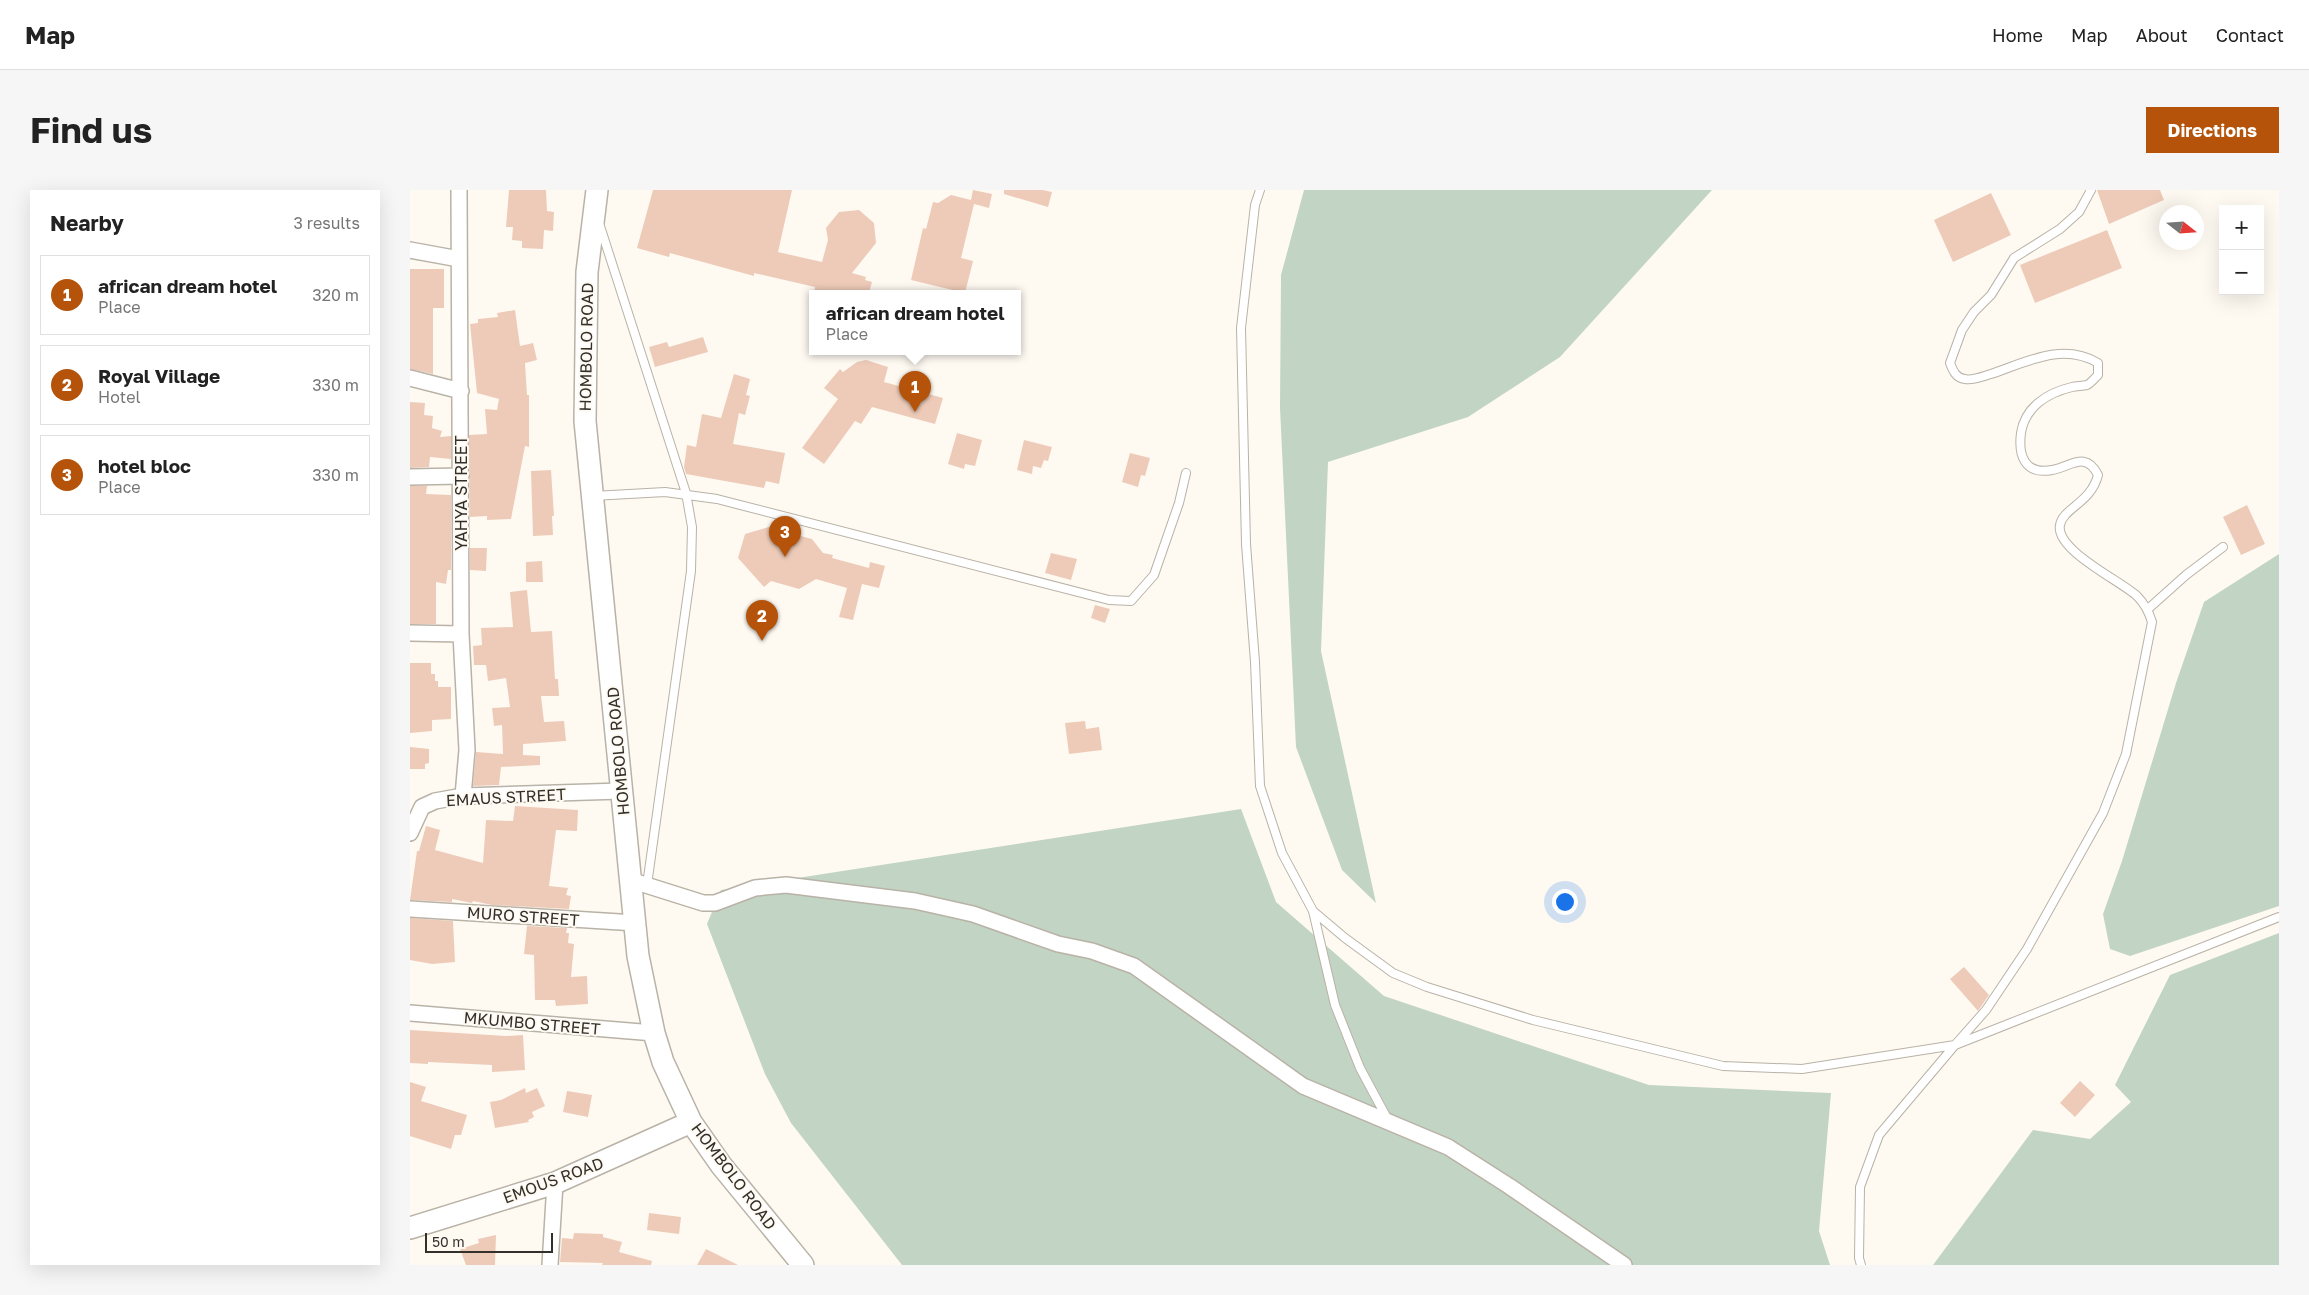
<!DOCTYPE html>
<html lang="en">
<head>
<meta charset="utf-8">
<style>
	:root { --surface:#fff; --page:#f6f6f6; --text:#222; --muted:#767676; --line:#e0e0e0; --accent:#b45309 }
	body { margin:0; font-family:"Golos Text",sans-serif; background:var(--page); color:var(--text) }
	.controls { position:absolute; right:15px; top:15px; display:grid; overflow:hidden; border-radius:0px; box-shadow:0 5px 20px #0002 }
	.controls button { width:45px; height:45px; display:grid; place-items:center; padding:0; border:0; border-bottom:1px solid var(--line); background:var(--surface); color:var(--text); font:25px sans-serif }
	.compass { position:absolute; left:1749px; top:15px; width:45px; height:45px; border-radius:50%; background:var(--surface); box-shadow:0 5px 20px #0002; rotate:107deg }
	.scale { position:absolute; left:15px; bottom:12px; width:128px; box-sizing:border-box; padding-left:5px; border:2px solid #33302c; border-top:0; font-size:14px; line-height:18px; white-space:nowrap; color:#33302c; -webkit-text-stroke:4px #fefaf2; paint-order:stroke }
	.you { position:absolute; left:1154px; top:711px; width:18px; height:18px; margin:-12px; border:4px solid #fff; border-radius:50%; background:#1a73e8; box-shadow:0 0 0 8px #1a73e833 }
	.badge { display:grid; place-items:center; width:32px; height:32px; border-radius:50%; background:var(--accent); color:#fff; font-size:16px; font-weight:700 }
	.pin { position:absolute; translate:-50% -41px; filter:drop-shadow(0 1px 2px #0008) }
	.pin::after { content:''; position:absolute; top:26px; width:18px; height:15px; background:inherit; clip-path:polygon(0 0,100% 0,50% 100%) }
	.popup { position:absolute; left:399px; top:100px; width:212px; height:65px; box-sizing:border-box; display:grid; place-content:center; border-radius:0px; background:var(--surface); filter:drop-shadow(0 1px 4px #0005); font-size:16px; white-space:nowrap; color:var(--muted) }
	.popup b { font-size:19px; color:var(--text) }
	.popup::after { content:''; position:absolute; left:50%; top:100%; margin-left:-10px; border:10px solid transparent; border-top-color:var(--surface) }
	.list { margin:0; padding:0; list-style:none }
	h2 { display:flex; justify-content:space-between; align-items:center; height:65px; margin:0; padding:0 20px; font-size:21px }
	h2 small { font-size:16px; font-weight:400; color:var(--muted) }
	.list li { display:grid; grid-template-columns:32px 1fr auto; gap:15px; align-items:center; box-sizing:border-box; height:80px; margin:0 10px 10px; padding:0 10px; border:1px solid var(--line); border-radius:0px }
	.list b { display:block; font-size:19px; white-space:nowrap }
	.list p { margin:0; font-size:16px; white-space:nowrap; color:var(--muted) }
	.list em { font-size:16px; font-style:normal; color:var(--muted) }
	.map { position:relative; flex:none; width:1869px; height:1075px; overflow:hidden; border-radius:0px }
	header { display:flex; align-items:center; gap:30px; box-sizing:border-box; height:70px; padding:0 25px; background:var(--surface); border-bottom:1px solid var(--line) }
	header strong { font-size:24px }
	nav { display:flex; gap:28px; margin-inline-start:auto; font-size:18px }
	.intro { display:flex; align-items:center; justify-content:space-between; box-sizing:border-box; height:120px; padding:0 30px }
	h1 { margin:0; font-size:35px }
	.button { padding:12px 22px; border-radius:0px; background:var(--accent); color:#fff; font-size:18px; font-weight:700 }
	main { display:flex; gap:30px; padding:0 30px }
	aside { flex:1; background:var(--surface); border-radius:0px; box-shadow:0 5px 20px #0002 }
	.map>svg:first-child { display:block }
</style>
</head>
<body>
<header>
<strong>Map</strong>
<nav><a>Home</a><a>Map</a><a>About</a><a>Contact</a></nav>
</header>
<div class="intro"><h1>Find us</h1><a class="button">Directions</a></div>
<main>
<aside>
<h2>Nearby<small>3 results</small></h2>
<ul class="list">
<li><span class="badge">1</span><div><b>african dream hotel</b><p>Place</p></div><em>320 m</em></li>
<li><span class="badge">2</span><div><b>Royal Village</b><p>Hotel</p></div><em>330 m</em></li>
<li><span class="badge">3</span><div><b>hotel bloc</b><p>Place</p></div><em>330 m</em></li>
</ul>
</aside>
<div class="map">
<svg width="1869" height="1075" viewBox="0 0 1869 1075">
	<rect width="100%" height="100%" fill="#fefaf2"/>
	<path fill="#c2d4c4" d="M 894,0 L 1302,0 L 1150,167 L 1058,227 L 918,272 L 911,461 L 966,713 L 932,680 L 886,557 L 870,218 L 871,85 Z
		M 1869,364 L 1869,716 L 1720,766 L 1700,759 L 1693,724 L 1712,671 L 1766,493 L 1794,412 Z
		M 831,619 L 866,712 L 974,806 L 1239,895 L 1421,903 L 1409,1041 L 1420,1075 L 492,1075 L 381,933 L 355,884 L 297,734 L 311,700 Z
		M 1869,743 L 1869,1075 L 1523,1075 L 1623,940 L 1680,949 L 1721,912 L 1705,895 L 1760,785 Z"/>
	<path fill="#eecbb8" d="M 99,0 L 136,0 L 137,21 L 144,22 L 143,41 L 134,40 L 133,59 L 112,58 L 112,51 L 102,50 L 103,37 L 96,37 Z
		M 243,0 L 382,0 L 368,62 L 412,72 L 418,50 L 416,38 L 429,22 L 449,20 L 464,33 L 466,53 L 442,83 L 456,87 L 455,90 L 462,92 L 459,103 L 404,103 L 405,97 L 344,83 L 344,86 L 260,63 L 259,67 L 227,58 Z
		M 563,0 L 582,4 L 579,18 L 564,14 L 551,68 L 563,71 L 555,103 L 501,90 L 513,38 L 516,39 L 523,12 L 528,13 L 541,5 L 561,10 Z
		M 594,0 L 633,0 L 642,2 L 638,17 L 594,4 Z
		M 1687,0 L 1750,0 L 1754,10 L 1699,34 Z
		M 1581,3 L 1601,45 L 1543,72 L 1524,30 Z
		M 1697,40 L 1712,78 L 1625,113 L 1610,75 Z
		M 0,79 L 34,79 L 34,118 L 23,118 L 23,184 L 0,179 Z
		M 105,120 L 110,156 L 123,153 L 127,170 L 115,173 L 117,205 L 119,205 L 119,257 L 115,256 L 101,329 L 77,330 L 77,326 L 60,327 L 59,245 L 77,244 L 75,219 L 87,220 L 89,209 L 67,203 L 60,134 L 68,133 L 68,129 L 88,127 L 87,123 Z
		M 293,147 L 298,162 L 245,177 L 239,157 L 257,152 L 259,157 Z
		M 456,170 L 478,177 L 474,192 L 533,208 L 525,234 L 462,217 L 451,234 L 445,231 L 414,274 L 392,258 L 428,209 L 414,198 L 430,179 L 433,182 L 447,172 Z
		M 324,184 L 340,189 L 336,205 L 340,206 L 335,225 L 329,223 L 323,254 L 375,263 L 369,294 L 356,291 L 354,298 L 276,284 L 274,277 L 277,255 L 286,257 L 292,224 L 311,228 Z
		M 0,212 L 15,213 L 14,225 L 23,226 L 22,238 L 32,241 L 30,247 L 41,246 L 41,269 L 20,267 L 19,277 L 0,278 Z
		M 547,243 L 572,250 L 565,276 L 555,274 L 554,279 L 538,274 Z
		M 614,250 L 642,257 L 638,271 L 634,270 L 631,278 L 623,276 L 622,284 L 607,280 Z
		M 720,263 L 740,268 L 735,286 L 731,285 L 728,297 L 712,292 Z
		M 141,280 L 144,326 L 142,326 L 143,345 L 123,346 L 121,281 Z
		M 0,296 L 17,296 L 16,304 L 41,305 L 41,380 L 38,380 L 36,394 L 26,392 L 26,434 L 0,434 Z
		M 1837,315 L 1855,354 L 1831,365 L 1813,327 Z
		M 369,334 L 371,341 L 402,349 L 413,363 L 423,365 L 422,368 L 459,378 L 460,372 L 475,376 L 469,398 L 452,394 L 443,430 L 429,427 L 437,398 L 406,389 L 389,399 L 361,391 L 354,397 L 328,368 L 335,344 Z
		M 60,358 L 77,358 L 76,381 L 60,380 Z
		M 641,363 L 667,369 L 661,390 L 635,383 Z
		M 132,371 L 133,392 L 116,392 L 116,372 Z
		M 117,400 L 121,442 L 142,441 L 145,489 L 148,489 L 149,506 L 131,506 L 134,532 L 154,531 L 156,551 L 113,554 L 113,565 L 130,566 L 130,575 L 91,577 L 89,595 L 63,596 L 66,562 L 93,564 L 92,535 L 84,536 L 82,518 L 100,517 L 96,488 L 78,491 L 76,475 L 64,475 L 63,456 L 72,455 L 71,438 L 103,437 L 100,402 Z
		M 685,415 L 700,419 L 695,433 L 681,428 Z
		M 0,473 L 21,473 L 21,484 L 25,484 L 25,491 L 28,491 L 28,497 L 41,497 L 41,529 L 22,530 L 22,541 L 0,543 Z
		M 675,531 L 676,539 L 689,537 L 692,560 L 659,564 L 655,533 Z
		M 0,557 L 19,559 L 19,573 L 15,574 L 15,579 L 0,579 Z
		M 105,616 L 168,620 L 167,641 L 146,640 L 139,696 L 158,698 L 156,705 L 161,706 L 159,719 L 82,715 L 63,711 L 62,713 L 42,709 L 42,712 L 0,710 L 7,661 L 9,661 L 16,636 L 30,640 L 25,660 L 73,673 L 76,630 L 103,631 Z
		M 0,728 L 43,731 L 45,772 L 22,774 L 0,770 Z
		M 117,736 L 157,738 L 156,743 L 159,743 L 158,753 L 164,754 L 161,787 L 177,786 L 178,814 L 146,816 L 145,810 L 125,810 L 124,765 L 114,764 Z
		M 1554,777 L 1579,805 L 1568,821 L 1540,789 Z
		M 0,840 L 96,846 L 113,845 L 115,880 L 82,882 L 82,875 L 18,872 L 18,874 L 0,873 Z
		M 1670,891 L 1685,905 L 1665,927 L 1650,913 Z
		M 0,892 L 16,897 L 11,911 L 57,925 L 51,945 L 45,945 L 41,959 L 0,946 Z
		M 115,898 L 116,903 L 127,898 L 135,916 L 122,922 L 124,927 L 118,930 L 119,932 L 85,938 L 80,912 L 91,910 Z
		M 157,901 L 182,905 L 178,927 L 153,922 Z
		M 239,1023 L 271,1027 L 269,1044 L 237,1040 Z
		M 164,1043 L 193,1044 L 193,1047 L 212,1052 L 209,1062 L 242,1071 L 241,1075 L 192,1075 L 193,1073 L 150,1072 L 152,1048 L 163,1049 Z
		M 86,1045 L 85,1075 L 56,1075 L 50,1059 L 69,1053 L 68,1049 Z
		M 296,1059 L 328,1075 L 287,1075 Z"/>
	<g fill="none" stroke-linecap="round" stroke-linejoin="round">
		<defs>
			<path id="lane" d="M 850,0 L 845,15 L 831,138 L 836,354 L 845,472 L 850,596 L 872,663 L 903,721 L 935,748 L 983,783 L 1017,797 L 1123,830 L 1313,876 L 1392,879 L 1545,855 L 1576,820 L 1617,759 L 1693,623 L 1716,564 L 1742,432 C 1739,422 1735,414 1727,406 C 1711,391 1645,360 1650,335 C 1653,318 1681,313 1688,285 C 1676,260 1660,277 1642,280 C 1615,285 1608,266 1611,243 C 1615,217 1637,203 1662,197 C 1666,196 1672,196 1677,195 C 1681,193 1685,188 1688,185 L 1688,173 C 1652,152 1617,172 1581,184 C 1574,186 1562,191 1555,189 C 1546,188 1543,181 1540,173 L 1552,140 L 1564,122 L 1581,105 L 1604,68 L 1650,39 L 1669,22 L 1681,0
				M 189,33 L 276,303 L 282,337 L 281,381 L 237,695
				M 183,306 L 255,302 L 307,309 L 699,410 L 721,411 L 744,385 L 769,313 L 776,283
				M 1738,419 L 1776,385 L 1813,357
				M 903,721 L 925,815 L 950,878 L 978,930
				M 1451,1075 L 1449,1068 L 1450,997 L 1469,945 L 1545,855 L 1869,727"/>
			<path id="street" d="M 49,0 L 51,444 L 57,560 L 53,606
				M 0,60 L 49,69
				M 0,188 L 51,201
				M 0,287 L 51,286
				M 0,443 L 51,444
				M 0,643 L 12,617 L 25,611 L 53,606 L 211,601
				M 220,690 L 293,713 L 305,713 L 345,698 L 376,695 L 505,711 L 563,724 L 648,754 L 682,761 L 724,776 L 893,896 L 1038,957 L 1099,996 L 1214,1075
				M 0,719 L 226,733
				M 0,823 L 244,843
				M 140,1075 L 145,993"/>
			<path id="secondary" d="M 187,0 L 177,82 L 175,231 L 228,766 L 244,843 L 253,872 L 281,932 L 311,975 L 393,1075
				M 0,1038 L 145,993 L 281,932"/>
		</defs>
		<use href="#lane" stroke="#b9b2a6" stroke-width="10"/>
		<use href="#street" stroke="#b9b2a6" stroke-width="18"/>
		<use href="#secondary" stroke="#b9b2a6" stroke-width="24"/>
		<use href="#lane" stroke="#fff" stroke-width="8"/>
		<use href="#street" stroke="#fff" stroke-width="15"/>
		<use href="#secondary" stroke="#fff" stroke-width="21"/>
	</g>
	<g text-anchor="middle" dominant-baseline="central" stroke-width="4" stroke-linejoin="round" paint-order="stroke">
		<g font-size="16" fill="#33302c" stroke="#fefaf2">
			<text transform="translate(176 157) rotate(-89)">HOMBOLO ROAD</text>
			<text transform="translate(51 303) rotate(-90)">YAHYA STREET</text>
			<text transform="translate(208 561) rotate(-95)">HOMBOLO ROAD</text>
			<text transform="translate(96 607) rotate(-3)">EMAUS STREET</text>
			<text transform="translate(113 726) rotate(4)">MURO STREET</text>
			<text transform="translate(122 833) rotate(5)">MKUMBO STREET</text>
			<text transform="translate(324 986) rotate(53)">HOMBOLO ROAD</text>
			<text transform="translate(143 990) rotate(-20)">EMOUS ROAD</text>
		</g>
	</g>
</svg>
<div class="controls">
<button>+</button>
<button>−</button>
</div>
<svg class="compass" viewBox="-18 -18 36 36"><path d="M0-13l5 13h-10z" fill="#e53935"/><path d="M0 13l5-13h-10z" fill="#767676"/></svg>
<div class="scale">50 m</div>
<div class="you"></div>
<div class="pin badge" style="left:505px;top:222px">1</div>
<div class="popup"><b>african dream hotel</b>Place</div>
<div class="pin badge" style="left:352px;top:451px">2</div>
<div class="pin badge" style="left:375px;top:367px">3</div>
</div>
</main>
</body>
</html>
